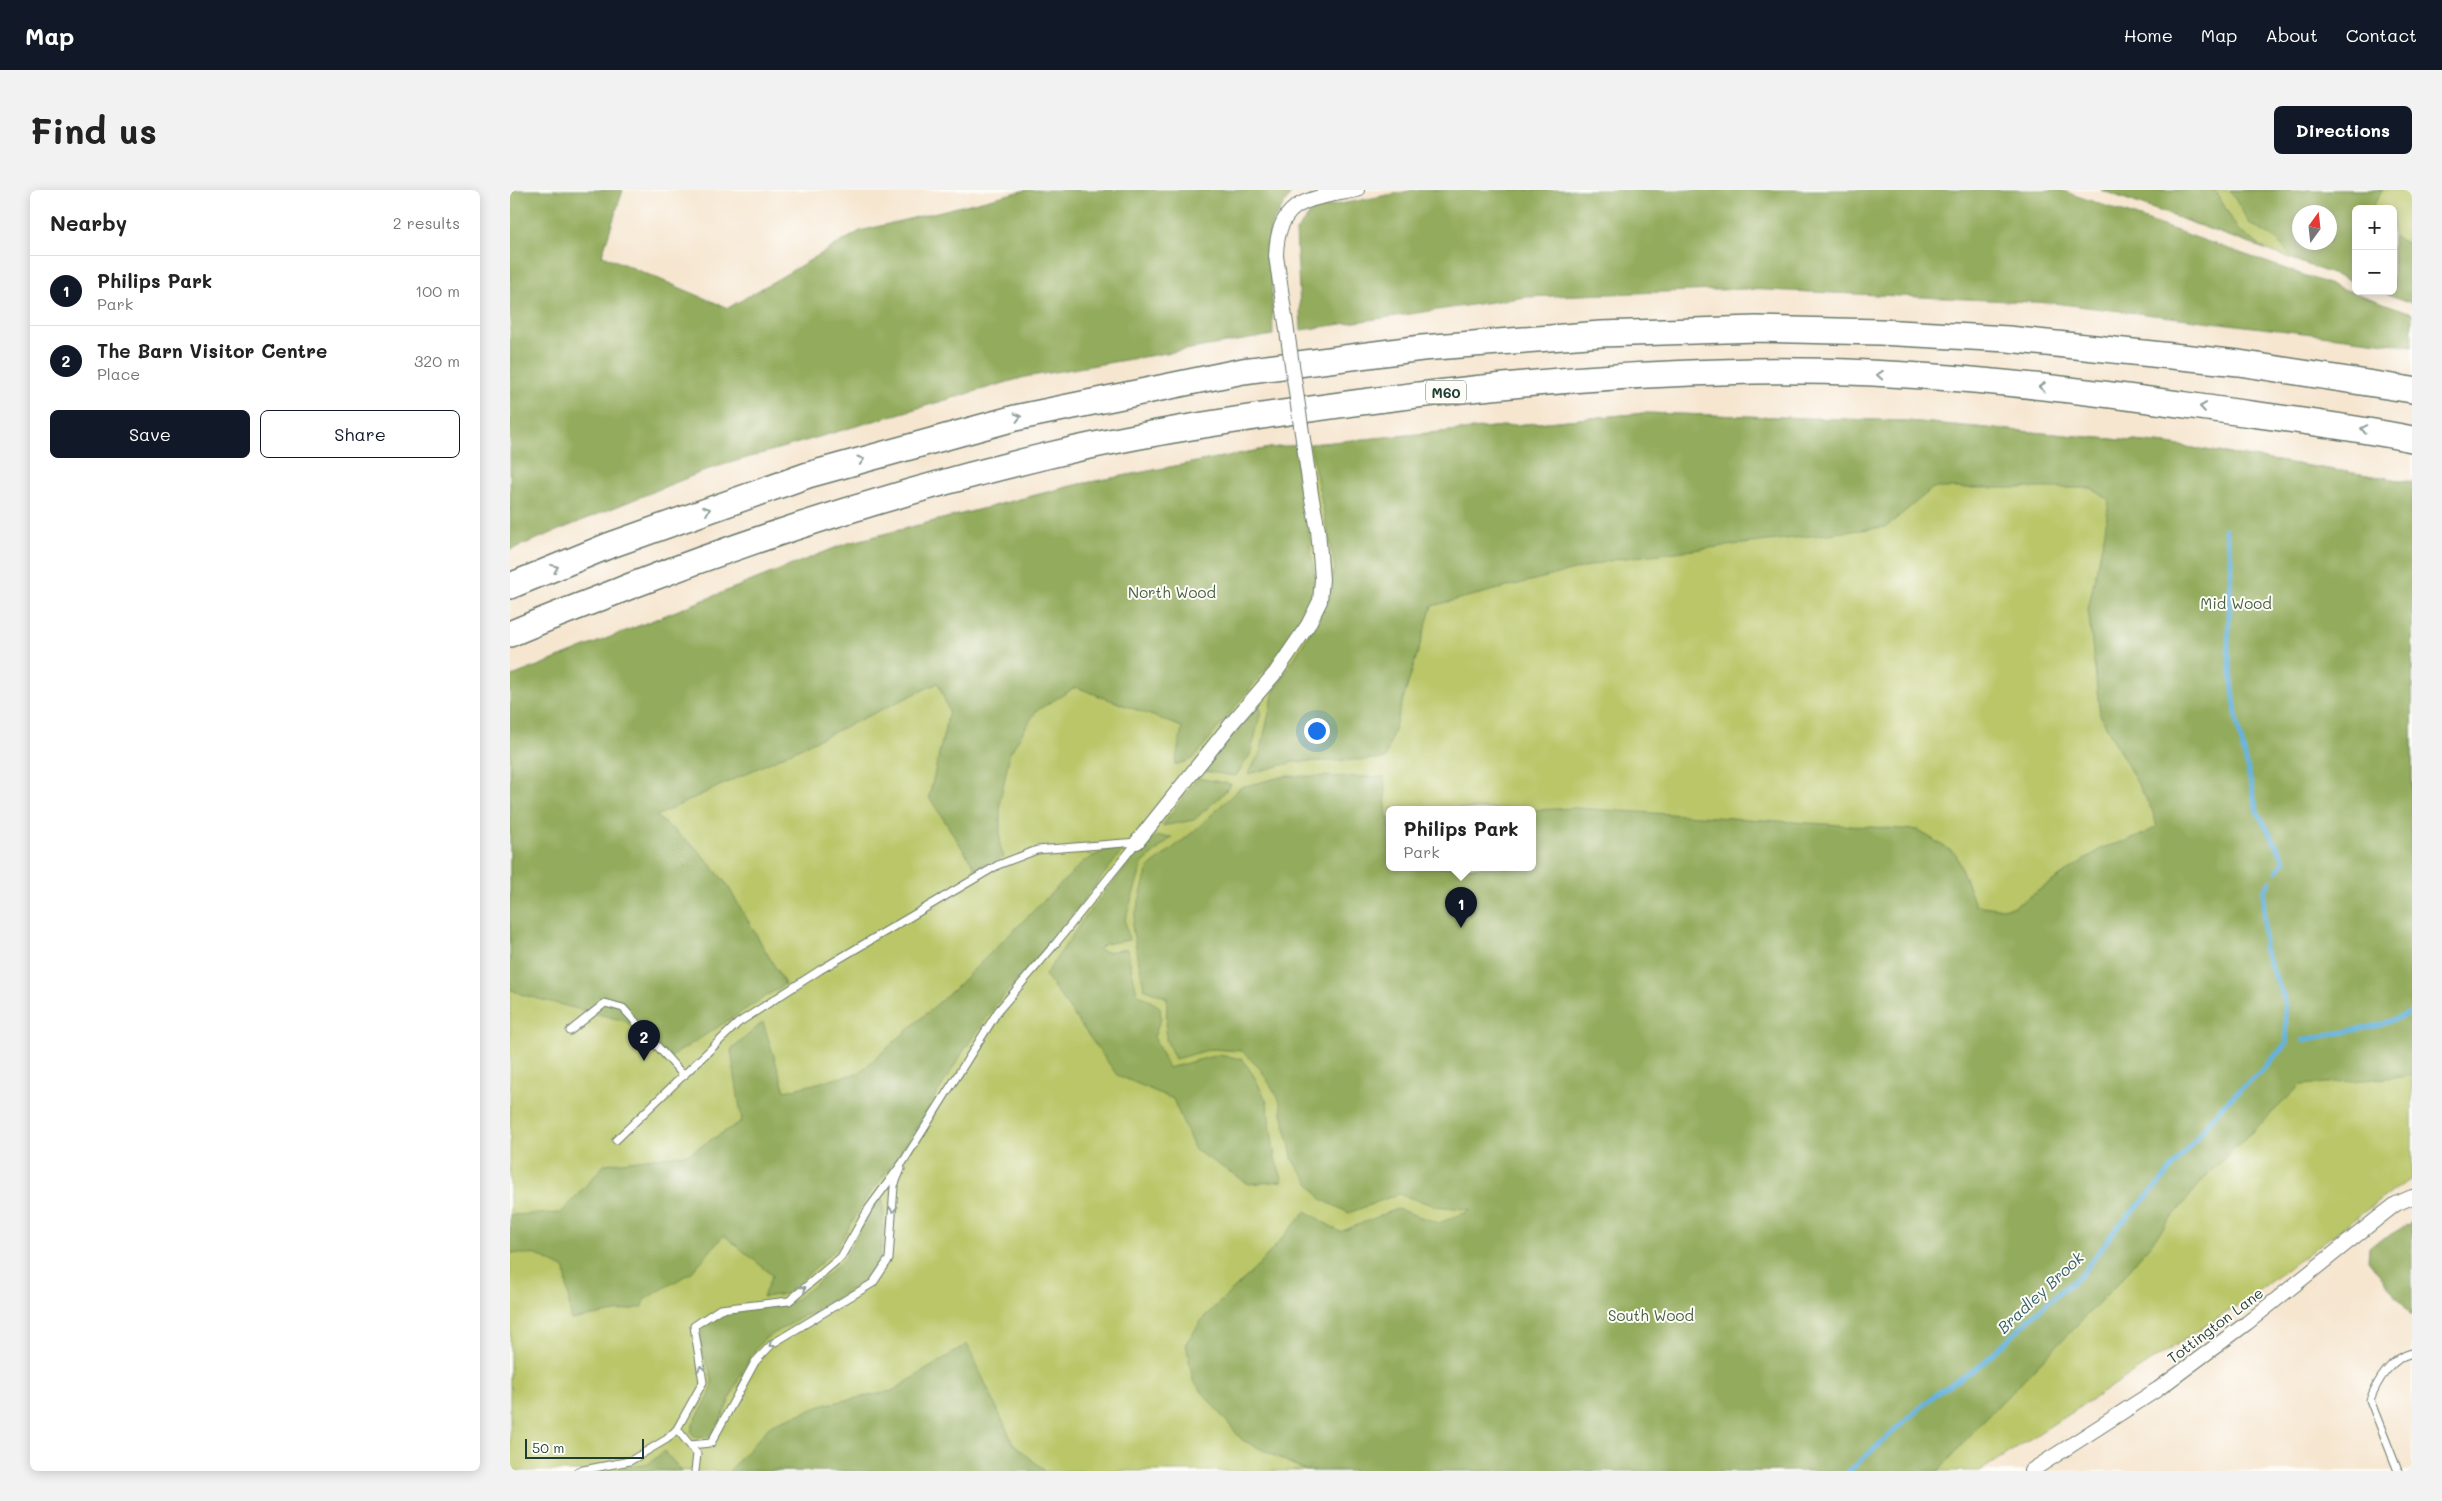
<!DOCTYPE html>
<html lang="en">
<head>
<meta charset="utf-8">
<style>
	:root { --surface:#fff; --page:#f2f2f2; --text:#222; --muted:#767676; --line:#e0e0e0; --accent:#111827 }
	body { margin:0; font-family:Mali,sans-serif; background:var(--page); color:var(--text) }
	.controls { position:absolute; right:15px; top:15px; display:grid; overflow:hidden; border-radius:8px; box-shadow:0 2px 12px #0003 }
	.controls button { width:45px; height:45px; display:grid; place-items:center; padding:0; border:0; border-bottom:1px solid var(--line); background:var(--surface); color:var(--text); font:25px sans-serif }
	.compass { position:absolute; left:1782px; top:15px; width:45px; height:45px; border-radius:50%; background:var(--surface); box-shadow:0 2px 12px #0003; rotate:15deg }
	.scale { position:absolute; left:15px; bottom:12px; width:119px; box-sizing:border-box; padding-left:5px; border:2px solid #1f3d34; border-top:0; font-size:14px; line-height:18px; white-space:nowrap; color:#1f3d34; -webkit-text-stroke:4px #fdfcf7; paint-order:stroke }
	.you { position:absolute; left:806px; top:540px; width:18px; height:18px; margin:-12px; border:4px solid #fff; border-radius:50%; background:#1a73e8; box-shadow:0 0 0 8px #1a73e833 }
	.badge { display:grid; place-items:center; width:32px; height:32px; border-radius:50%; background:var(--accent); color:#fff; font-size:16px; font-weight:700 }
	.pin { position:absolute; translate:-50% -41px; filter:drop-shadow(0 1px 2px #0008) }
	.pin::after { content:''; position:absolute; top:26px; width:18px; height:15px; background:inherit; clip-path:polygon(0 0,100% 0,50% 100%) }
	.popup { position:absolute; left:876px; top:616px; width:150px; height:65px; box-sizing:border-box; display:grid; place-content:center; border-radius:8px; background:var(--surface); filter:drop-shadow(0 1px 4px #0005); font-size:16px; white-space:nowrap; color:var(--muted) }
	.popup b { font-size:19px; color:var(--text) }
	.popup::after { content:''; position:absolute; left:50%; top:100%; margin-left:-10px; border:10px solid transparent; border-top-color:var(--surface) }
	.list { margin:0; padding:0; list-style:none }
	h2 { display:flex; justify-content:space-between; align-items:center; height:65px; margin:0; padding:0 20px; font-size:21px }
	h2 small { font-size:16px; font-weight:400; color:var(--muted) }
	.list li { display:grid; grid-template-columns:32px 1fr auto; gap:15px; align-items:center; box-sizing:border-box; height:70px; padding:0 20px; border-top:1px solid var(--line) }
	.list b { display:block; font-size:19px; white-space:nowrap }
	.list p { margin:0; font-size:16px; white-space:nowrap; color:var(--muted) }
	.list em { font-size:16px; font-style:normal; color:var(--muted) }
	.actions { display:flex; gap:10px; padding:15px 20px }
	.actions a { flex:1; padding:11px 0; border:1px solid var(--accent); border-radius:8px; text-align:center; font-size:18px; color:var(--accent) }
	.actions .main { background:var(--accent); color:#fff }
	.map { position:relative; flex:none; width:1902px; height:1281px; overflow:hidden; border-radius:8px }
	header { display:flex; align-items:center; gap:30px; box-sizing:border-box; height:70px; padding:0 25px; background:var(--accent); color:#fff }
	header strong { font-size:24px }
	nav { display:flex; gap:28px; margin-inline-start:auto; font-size:18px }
	.intro { display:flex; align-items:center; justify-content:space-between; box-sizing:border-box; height:120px; padding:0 30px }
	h1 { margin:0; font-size:35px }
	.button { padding:12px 22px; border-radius:8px; background:var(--accent); color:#fff; font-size:18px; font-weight:700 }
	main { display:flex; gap:30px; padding:0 30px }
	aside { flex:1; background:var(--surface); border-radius:8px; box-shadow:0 2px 12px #0003 }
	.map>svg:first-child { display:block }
</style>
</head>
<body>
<header>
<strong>Map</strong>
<nav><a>Home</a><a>Map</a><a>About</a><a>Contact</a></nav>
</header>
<div class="intro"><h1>Find us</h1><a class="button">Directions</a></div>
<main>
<aside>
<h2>Nearby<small>2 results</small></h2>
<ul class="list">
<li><span class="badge">1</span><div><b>Philips Park</b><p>Park</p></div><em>100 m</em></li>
<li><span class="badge">2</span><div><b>The Barn Visitor Centre</b><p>Place</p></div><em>320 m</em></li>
</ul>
<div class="actions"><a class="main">Save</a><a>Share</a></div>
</aside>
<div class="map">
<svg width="1902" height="1281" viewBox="0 0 1902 1281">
	<rect width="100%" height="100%" fill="#fdfcf7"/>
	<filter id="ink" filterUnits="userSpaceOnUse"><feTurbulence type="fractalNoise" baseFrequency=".02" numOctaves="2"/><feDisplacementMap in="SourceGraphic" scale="10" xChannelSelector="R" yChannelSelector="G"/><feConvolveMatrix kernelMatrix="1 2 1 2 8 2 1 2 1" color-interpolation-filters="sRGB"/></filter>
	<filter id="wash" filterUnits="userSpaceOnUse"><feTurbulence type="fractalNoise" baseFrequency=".0096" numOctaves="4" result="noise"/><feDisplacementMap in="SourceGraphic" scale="20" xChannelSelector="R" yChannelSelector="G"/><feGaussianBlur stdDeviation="1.12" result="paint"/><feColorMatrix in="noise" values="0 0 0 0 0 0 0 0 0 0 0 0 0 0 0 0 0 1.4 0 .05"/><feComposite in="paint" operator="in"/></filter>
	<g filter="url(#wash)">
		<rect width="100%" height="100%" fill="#f6e6d0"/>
		<path fill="#bac668" stroke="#6c824e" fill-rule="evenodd" d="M 1591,0 L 1902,0 L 1902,112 L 1883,101 L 1883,19 L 1846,19 L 1846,92 ZM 1790,22 L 1820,22 L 1820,52 L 1790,52 Z
			M 1134,223 L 1398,231 L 1657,254 L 1902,292 L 1902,989 L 1885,999 L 1730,1114 L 1470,1281 L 0,1281 L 0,487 L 335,354 L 565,295 L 760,258 ZM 880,619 L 1022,619 L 1022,677 L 880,677 Z"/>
		<path fill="#93ab5c" stroke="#597448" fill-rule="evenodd" d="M 0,0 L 113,0 L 92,65 L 218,118 L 350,41 L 516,0 L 783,0 L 760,37 L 763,145 L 515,187 L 199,279 L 0,360 Z
			M 904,0 L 1550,0 L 1902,123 L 1902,156 L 1543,113 L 1234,99 L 1016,107 L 791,140 L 786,41 L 804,19 Z
			M 1591,0 L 1705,0 L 1728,40 L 1755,59 Z
			M 1720,0 L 1873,0 L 1864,13 L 1866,19 L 1846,19 L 1846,93 L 1784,70 L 1767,50 L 1739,33 ZM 1790,22 L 1820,22 L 1820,52 L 1790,52 Z
			M 1883,46 L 1902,56 L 1902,113 L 1869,101 L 1883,101 Z
			M 1134,223 L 1398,231 L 1657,254 L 1902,292 L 1902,886 L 1791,895 L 1698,984 L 1609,1092 L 1469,1235 L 1429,1281 L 796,1281 L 732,1250 L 683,1191 L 676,1153 L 694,1127 L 745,1079 L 796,1021 L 830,1042 L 887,1019 L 929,1033 L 962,1020 L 926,1016 L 888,1004 L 839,1023 L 811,1009 L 783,971 L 769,909 L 751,880 L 732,861 L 702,859 L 665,869 L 656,850 L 657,808 L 634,798 L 622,737 L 638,678 L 683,642 L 731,597 L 775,586 L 874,587 L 877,629 L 880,629 L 880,677 L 1022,677 L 1022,620 L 1065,618 L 1408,640 L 1446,664 L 1465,715 L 1487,718 L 1504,717 L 1592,658 L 1625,648 L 1647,637 L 1642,620 L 1590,525 L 1578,419 L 1595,341 L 1599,310 L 1581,298 L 1423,298 L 1376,337 L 1107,369 L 922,416 L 875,569 L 784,572 L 738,584 L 750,563 L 764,501 L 808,430 L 825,378 L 800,254 Z
			M 787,255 L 804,382 L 804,405 L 797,428 L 683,569 L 665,575 L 672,537 L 566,497 L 526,521 L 500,563 L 490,611 L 490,656 L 494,667 L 463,679 L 464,676 L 419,607 L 439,521 L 428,493 L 146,626 L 188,660 L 216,693 L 275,794 L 161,867 L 115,831 L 13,805 L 0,799 L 0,487 L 335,354 L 565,295 L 760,258 Z
			M 749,515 L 751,521 L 741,563 L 726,586 L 692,581 Z
			M 688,588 L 721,594 L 713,604 L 684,630 L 652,636 Z
			M 648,646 L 662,647 L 633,673 L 615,730 L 619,750 L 594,754 L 588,760 L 597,762 L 617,759 L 627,803 L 650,817 L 651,828 L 644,847 L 658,878 L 708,865 L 732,869 L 744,886 L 757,912 L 765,968 L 773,991 L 739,994 L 685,960 L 663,909 L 607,885 L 535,785 L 577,724 L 637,652 Z
			M 614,659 L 542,750 L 484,817 L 453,862 L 387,968 L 354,1012 L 327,1058 L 276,1104 L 253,1107 L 262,1085 L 214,1045 L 182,1082 L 135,1109 L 133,1117 L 61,1130 L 55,1079 L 27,1065 L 0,1063 L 0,1025 L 51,1023 L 95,974 L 178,964 L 232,931 L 221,860 L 253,832 L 275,901 L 349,883 L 444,799 L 573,672 L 595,660 Z
			M 370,1010 L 373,1010 C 374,1038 374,1062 363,1087 L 254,1149 C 228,1178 221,1215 201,1247 L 186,1248 L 181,1242 C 184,1224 201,1212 202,1194 C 203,1177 185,1159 192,1142 C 203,1115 239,1118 263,1116 C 269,1115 277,1115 281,1112 C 293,1105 327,1078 334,1068 C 347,1051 352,1023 370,1010 Z
			M 1902,1032 L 1902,1126 L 1858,1070 L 1859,1057 Z
			M 457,1154 L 503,1253 L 535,1281 L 219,1281 L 262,1234 L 317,1214 L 382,1201 Z
			M 154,1261 L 172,1281 L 102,1281 L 140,1273 Z"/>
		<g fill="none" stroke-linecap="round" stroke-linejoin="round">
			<path stroke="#64b2de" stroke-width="5" d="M 1715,339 L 1721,369 L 1718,458 L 1727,531 L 1747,621 L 1775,671 L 1767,681
				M 1760,692 L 1754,701 L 1754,759 L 1774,808 L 1777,853
				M 1793,850 L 1870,835 L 1902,822
				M 1339,1281 L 1426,1204 L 1471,1175 L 1529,1120 L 1573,1083 L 1605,1040 L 1649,994 L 1713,915 L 1750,882 L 1777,853"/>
		</g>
	</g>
	<g filter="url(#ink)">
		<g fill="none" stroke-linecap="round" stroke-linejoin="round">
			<defs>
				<path id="lane" d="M 60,841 L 95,813 L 113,818 L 174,886
					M 106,950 L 228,833 L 310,780 L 488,675 L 527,660 L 627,652
					M 167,1239 L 187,1264 L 185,1281
					M 180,1255 L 201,1253 L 245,1172 L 262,1154 L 363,1093 L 379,1069 L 384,996 L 391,979
					M 68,1281 L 120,1271 L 157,1249 L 167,1239 L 193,1192 L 184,1136 L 210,1119 L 279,1111 L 331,1067 L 359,1018 L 393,972 L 488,821 L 546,753 L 627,652
					M 1888,1281 L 1860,1210 C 1867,1191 1881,1168 1902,1163"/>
				<path id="street" d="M 766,66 C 767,9 799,9 847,0
					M 627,652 L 722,533 L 766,482 L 798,435 L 810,411 L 812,389 L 808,340 L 801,304
					M 1521,1281 L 1648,1199 L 1737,1133 L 1868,1028 L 1886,1014 L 1902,1007"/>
				<path id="highway" d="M 0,396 L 98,356 L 298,285 L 505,228 L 733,181 L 912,158 L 1091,144 L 1246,139 L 1370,142 L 1498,149 L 1729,173 L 1902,200
					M 0,444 C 39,427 79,413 118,397 C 255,344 394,300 536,266 C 618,246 703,233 786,221 C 937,199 1090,184 1243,181 C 1392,179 1542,196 1690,217 C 1761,227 1832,235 1902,249"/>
			</defs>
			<use href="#lane" stroke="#6a786b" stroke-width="9"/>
			<use href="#street" stroke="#6a786b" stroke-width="16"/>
			<use href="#highway" stroke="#6a786b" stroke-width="28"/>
			<use href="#lane" stroke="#fff" stroke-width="7"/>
			<use href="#street" stroke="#fff" stroke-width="14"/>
			<use href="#highway" stroke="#fff" stroke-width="25"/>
			<defs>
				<path id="street-bridge" d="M 766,66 L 801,304"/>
			</defs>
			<use href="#street-bridge" stroke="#6a786b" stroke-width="16" stroke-linecap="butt"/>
			<use href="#street-bridge" stroke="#fff" stroke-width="14"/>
		</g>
		<defs><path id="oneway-chevron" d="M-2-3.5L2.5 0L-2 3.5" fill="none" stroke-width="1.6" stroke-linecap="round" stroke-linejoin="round" transform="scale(1.25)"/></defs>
		<g stroke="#8f9e9a">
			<use href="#oneway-chevron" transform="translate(1370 185) rotate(-176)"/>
			<use href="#oneway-chevron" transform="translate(1532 197) rotate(-175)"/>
			<use href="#oneway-chevron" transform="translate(1693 217) rotate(-172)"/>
			<use href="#oneway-chevron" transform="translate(508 227) rotate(-13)"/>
			<use href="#oneway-chevron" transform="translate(1854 239) rotate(-169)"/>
			<use href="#oneway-chevron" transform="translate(351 270) rotate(-16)"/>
			<use href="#oneway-chevron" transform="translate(197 320) rotate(-19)"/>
			<use href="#oneway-chevron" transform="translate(45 378) rotate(-22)"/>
			<use href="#oneway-chevron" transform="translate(383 1019) rotate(93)"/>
			<use href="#oneway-chevron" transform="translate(293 1099) rotate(-40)"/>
			<use href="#oneway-chevron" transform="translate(262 1154) rotate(142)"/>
			<use href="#oneway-chevron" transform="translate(191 1179) rotate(-99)"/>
		</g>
	</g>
	<g text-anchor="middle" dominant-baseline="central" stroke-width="4" stroke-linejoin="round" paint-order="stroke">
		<rect fill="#fdfcf7" stroke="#62766e" stroke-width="1" x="916" y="190.5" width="40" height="23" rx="4"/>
		<g font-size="14" font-weight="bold" fill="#1f3d34">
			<text x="936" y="202">M60</text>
		</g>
		<g font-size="15" fill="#465f41" stroke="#fdfcf7">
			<text x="662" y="402">North Wood</text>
			<text x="1726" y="413">Mid Wood</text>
			<text x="1141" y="1125">South Wood</text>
		</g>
		<g font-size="15" fill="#1f3d34" stroke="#fdfcf7">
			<text transform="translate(1705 1135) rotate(-37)">Tottington Lane</text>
		</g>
		<g font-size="16" font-style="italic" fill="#346067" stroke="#fdfcf7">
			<text transform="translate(1530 1102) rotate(-43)">Bradley Brook</text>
		</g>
	</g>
</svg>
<div class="controls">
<button>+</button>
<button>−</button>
</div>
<svg class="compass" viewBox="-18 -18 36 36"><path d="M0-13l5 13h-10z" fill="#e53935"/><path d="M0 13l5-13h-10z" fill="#767676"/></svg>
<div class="scale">50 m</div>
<div class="you"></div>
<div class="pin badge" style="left:951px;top:738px">1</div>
<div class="popup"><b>Philips Park</b>Park</div>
<div class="pin badge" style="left:134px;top:871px">2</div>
</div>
</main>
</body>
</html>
